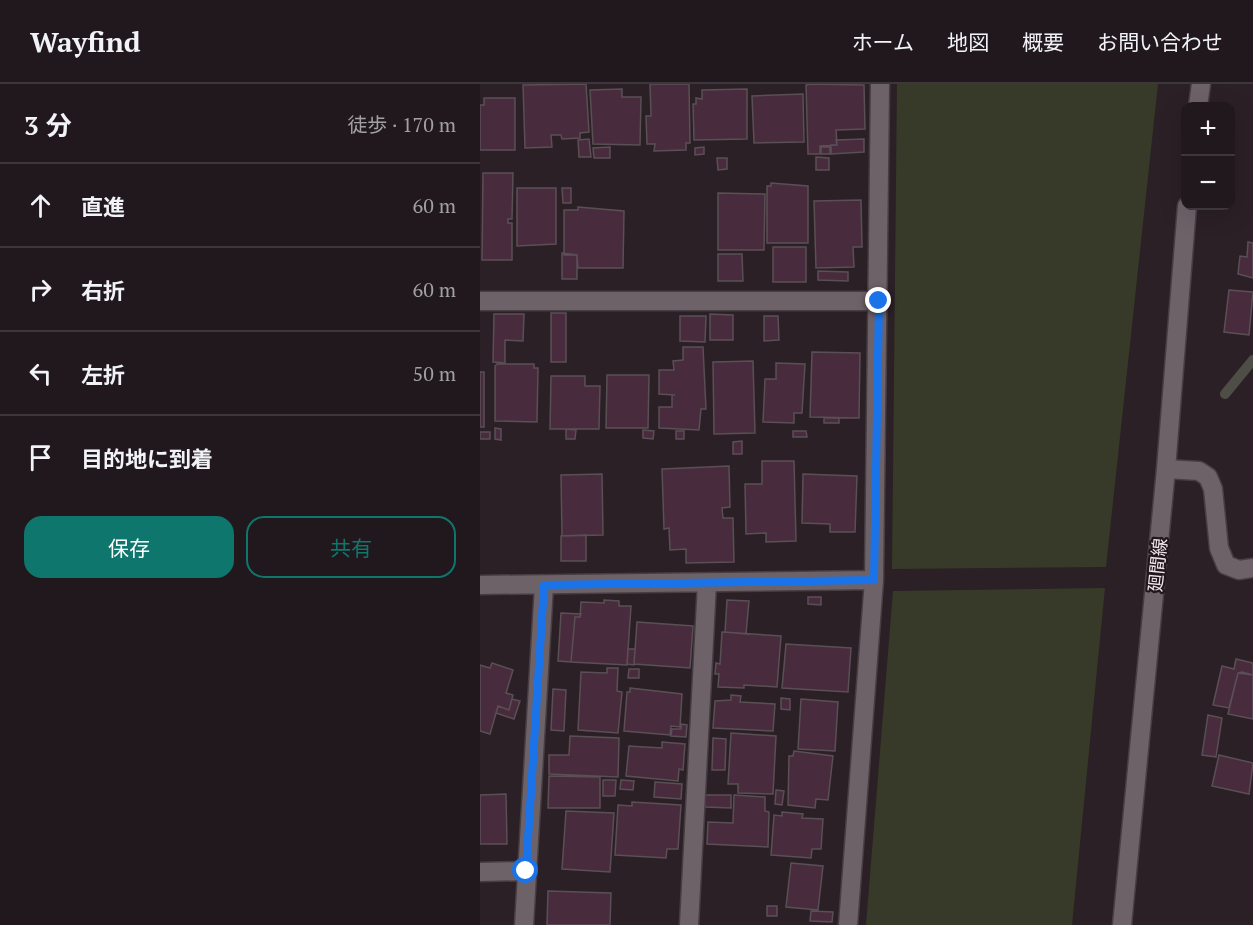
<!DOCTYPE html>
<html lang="ja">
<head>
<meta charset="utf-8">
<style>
	:root { --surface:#20181c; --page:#2d2529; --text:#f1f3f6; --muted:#a2a0a3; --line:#3d373b; --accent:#0f766e }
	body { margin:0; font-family:"PT Serif","Noto Sans JP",serif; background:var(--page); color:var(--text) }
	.controls { position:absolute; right:18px; top:18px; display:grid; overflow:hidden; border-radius:12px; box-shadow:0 6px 24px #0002 }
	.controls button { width:54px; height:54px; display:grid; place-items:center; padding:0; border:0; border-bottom:2px solid var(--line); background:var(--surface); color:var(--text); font:30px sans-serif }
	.stop { position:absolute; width:18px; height:18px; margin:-14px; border:4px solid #1a73e8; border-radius:50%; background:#fff }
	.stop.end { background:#1a73e8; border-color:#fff; box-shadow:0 2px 6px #0008 }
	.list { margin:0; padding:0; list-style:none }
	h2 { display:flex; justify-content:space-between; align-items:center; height:78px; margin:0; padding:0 24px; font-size:26px }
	h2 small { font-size:20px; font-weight:400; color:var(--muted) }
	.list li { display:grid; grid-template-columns:39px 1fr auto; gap:18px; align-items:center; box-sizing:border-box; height:84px; padding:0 24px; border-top:2px solid var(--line) }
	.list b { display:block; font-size:22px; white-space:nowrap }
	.list em { font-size:20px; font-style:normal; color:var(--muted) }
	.actions { display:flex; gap:12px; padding:18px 24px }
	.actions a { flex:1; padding:14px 0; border:2px solid var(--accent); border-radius:18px; text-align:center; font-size:21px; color:var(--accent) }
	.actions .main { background:var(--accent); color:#fff }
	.icon { flex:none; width:33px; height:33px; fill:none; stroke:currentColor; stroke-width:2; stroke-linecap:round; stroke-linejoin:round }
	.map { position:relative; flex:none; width:773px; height:841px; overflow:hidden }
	header { display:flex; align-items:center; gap:36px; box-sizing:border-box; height:84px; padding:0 30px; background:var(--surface); border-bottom:2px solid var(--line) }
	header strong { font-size:28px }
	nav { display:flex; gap:33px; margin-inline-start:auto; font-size:21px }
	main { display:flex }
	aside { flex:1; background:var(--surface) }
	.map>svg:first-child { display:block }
</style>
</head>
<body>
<header>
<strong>Wayfind</strong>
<nav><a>ホーム</a><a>地図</a><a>概要</a><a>お問い合わせ</a></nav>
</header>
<main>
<aside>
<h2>3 分<small>徒歩 · 170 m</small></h2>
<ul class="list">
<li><svg class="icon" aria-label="ahead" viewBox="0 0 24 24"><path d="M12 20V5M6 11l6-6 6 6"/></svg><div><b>直進</b></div><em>60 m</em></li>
<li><svg class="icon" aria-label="right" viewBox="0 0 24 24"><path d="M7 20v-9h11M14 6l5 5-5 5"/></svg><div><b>右折</b></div><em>60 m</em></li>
<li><svg class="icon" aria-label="left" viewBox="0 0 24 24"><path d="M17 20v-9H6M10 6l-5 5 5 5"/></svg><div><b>左折</b></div><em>50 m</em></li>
<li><svg class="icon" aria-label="arrive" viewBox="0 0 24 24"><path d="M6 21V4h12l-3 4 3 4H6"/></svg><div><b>目的地に到着</b></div></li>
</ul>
<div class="actions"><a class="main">保存</a><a>共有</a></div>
</aside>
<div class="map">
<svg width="773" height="841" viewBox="0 0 773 841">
	<rect width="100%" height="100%" fill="#2a2025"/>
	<path fill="#373a28" d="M 417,0 L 678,0 L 626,483 L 412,485 Z
		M 625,504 L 592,841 L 386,841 L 413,507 Z"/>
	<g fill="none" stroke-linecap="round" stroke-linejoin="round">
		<path stroke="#4f4e46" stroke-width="10" d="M 745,310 L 773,276"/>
	</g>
	<path fill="#482c3d" stroke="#5a4f55" stroke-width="1.5" d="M 106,0 L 109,48 L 100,49 L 100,54 L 82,55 L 81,51 L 71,51 L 72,63 L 45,64 L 43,1 Z
		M 170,0 L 209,0 L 210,59 L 206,59 L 206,66 L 174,67 L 175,60 L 167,60 L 166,32 L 171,32 Z
		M 331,0 L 384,1 L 385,45 L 356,46 L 357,61 L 340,62 L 340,70 L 328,70 L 326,1 Z
		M 142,5 L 142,13 L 161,13 L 160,61 L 113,60 L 110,6 Z
		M 267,5 L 267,55 L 214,56 L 213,20 L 216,20 L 216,14 L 222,15 L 222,6 Z
		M 323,10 L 324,58 L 274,59 L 272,12 Z
		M 4,14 L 35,14 L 35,66 L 0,66 L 0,21 L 4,21 Z
		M 109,55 L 111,73 L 99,73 L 98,56 Z
		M 384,55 L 384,68 L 351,70 L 351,61 L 357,61 L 356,56 Z
		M 130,63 L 130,74 L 114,74 L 113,64 Z
		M 224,63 L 224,70 L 215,71 L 215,64 Z
		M 341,63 L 350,63 L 350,70 L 341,70 Z
		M 336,73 L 349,74 L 349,86 L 336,86 Z
		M 237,74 L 247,74 L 247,85 L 238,86 Z
		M 3,89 L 33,89 L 32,135 L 28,135 L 28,139 L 32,139 L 32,176 L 2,176 Z
		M 291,99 L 328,102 L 328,159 L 287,159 L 287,102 L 291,102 Z
		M 37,104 L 76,104 L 76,160 L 37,162 Z
		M 82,104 L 91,104 L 91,119 L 83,119 Z
		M 238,109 L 285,110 L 284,166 L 238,166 Z
		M 381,116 L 382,163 L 373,163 L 374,183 L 336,184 L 334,117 Z
		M 98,123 L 144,127 L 143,184 L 98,184 L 97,171 L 84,171 L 84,126 L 98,126 Z
		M 768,158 L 773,159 L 773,194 L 758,190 L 760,172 L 767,173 Z
		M 293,163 L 326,163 L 326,198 L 293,198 Z
		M 82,169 L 97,171 L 97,195 L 82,195 Z
		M 238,170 L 262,170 L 263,197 L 238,197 Z
		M 338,187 L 368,188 L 368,197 L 338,196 Z
		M 749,206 L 773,208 L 769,251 L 744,248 Z
		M 71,229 L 86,229 L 86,278 L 71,278 Z
		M 14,230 L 44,230 L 43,257 L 25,256 L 25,279 L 13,278 Z
		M 230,230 L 253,231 L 253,256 L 230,256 Z
		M 200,232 L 226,232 L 225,258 L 200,257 Z
		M 284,232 L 298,232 L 299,256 L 284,257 Z
		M 203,263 L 223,263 L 226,325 L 221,325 L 219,346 L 179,344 L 179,323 L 192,323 L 192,311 L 195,311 L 179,310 L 179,286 L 194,286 L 193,277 L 203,276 Z
		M 332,268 L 380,269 L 379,334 L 330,333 Z
		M 273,277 L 275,349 L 234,350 L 233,278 Z
		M 296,279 L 325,280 L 322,329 L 314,329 L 314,339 L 283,338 L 285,295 L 296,295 Z
		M 17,280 L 54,280 L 54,284 L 58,284 L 57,338 L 15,337 L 15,282 Z
		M 0,288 L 4,288 L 4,343 L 0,343 Z
		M 127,291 L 169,291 L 168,344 L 126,344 Z
		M 71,292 L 105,292 L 105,302 L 120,302 L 119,345 L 70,345 Z
		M 344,334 L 359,334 L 359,339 L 344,339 Z
		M 15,344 L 21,345 L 21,356 L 15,355 Z
		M 86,345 L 96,346 L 95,355 L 86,355 Z
		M 163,346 L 174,347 L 173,355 L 163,354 Z
		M 196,347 L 204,347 L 204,355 L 196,355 Z
		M 313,347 L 326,347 L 327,353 L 313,353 Z
		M 0,348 L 10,348 L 10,355 L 0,355 Z
		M 262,357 L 262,370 L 253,370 L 253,358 Z
		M 282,377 L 314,377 L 316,457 L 286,458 L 286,449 L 266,450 L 265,400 L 282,400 Z
		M 249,382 L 250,423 L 242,424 L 243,434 L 253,434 L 254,478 L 206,479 L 206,465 L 190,466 L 189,444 L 184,445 L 182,385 Z
		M 122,390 L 123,451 L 82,452 L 81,391 Z
		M 323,390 L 377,392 L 375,448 L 350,448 L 350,440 L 322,439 Z
		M 106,451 L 106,477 L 81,477 L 81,452 Z
		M 328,513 L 341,513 L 341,521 L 328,520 Z
		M 124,516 L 139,517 L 139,522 L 151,522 L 147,581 L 91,578 L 95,533 L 100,533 L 101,518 L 124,519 Z
		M 247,516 L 269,517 L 266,550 L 245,548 Z
		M 81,529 L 101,530 L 100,533 L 95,533 L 91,578 L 78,577 Z
		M 157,538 L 213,542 L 210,584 L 154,580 Z
		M 242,548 L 301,552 L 297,603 L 264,601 L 264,604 L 238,603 L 239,590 L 235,590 L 236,579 L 240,580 Z
		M 306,560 L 371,564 L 368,608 L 302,604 Z
		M 148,565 L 155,565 L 154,581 L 147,580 Z
		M 756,575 L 773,579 L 773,591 L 758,589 L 749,624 L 733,621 L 742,582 L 754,585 Z
		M 12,579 L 33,586 L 26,609 L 33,611 L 29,626 L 18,622 L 10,650 L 0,647 L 0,581 L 10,584 Z
		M 127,584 L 138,584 L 137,607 L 142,608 L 138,649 L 98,646 L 101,588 L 127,589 Z
		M 149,585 L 159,585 L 159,594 L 148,594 Z
		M 762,588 L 773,591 L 773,635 L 748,630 L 758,589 Z
		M 150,604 L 202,610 L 200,643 L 191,642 L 190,651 L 144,647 L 147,608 L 150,608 Z
		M 73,605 L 86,606 L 84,647 L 71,646 Z
		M 251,611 L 261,612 L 260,618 L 295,620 L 293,647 L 233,644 L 235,617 L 251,616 Z
		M 301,614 L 310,615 L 310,626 L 301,625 Z
		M 32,615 L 40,617 L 34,635 L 16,629 L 18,622 L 29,626 Z
		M 321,615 L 358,618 L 355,667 L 318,665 Z
		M 728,631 L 742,634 L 736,673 L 722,671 Z
		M 201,640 L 207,641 L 206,653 L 191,652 L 192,645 L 201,645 Z
		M 251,649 L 296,652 L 293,710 L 258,709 L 258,700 L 248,700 Z
		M 90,652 L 139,654 L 138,693 L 69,690 L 69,671 L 89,671 Z
		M 233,654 L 246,655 L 245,686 L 232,686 Z
		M 182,658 L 205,660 L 203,686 L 199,685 L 198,697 L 146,692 L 149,662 L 182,664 Z
		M 314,667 L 353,672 L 348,716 L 336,715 L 335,724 L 308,721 L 309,672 L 313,672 Z
		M 739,671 L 773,679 L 769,710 L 732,702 Z
		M 69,692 L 120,693 L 120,724 L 68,724 Z
		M 123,696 L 136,696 L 135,712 L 123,712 Z
		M 141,696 L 154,697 L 153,706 L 140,705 Z
		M 175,698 L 202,700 L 201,715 L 174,713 Z
		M 296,706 L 304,707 L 302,721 L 295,720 Z
		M 26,710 L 27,760 L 0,760 L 0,711 Z
		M 225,711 L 251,711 L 251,724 L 225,723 Z
		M 254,711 L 285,713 L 285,727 L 289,728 L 288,763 L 227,760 L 228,738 L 253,739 Z
		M 152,718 L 201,721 L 198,765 L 187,765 L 186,774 L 135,771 L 138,721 L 152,722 Z
		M 86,727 L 134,729 L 130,788 L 82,785 Z
		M 302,728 L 323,730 L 322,734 L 343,735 L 341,765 L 332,765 L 331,774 L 291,771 L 294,731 L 302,732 Z
		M 311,779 L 343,782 L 338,826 L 306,823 Z
		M 68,807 L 131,809 L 130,841 L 67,841 Z
		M 287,822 L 297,822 L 297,832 L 287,832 Z
		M 331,827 L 353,828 L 352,838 L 330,837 Z"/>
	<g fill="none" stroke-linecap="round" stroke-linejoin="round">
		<defs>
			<path id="minor" d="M 0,217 L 399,217
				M 686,385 L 719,387 L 728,393 L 733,405 L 739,464 L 746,481 L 759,486 L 773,484
				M 0,501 L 394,496
				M 0,788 L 46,787
				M 44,841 L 64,501
				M 209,841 L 227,499
				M 368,841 L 394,496 L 400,0"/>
			<path id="tertiary" d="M 718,22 L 721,0
				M 642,841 L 686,385 L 707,122"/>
		</defs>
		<use href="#minor" stroke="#473e43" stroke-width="21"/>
		<use href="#tertiary" stroke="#473e43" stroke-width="21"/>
		<use href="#minor" stroke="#6e6269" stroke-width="18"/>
		<use href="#tertiary" stroke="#6e6269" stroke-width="18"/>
	</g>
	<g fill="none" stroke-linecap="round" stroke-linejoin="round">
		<path stroke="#1a73e8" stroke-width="8" d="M 46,787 L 64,501 L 394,496 L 399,217"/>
	</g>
	<g text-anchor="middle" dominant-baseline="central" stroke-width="4.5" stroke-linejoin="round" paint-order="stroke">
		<g font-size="18" fill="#eee7eb" stroke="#20161c">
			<text transform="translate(677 481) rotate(-84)">廻間線</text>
		</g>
	</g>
</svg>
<div class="controls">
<button>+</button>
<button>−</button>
</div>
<div class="stop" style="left:46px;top:787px"></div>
<div class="stop end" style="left:399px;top:217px"></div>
</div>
</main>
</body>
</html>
